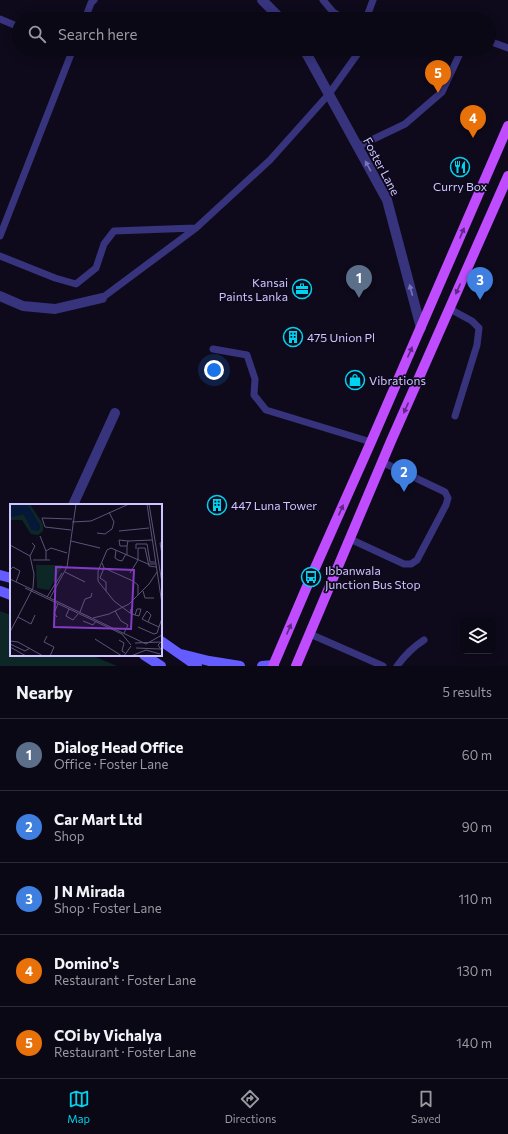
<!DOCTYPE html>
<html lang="en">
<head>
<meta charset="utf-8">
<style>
	:root { --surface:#0a0815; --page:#181622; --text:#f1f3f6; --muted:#999aa0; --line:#2a2934; --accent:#00d3f0 }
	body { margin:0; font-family:Commissioner,sans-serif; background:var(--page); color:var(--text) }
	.controls { position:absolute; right:12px; bottom:12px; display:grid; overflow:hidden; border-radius:6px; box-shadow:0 2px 10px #0003 }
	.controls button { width:36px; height:36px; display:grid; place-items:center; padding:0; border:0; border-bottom:1px solid var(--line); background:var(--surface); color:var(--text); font:20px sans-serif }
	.you { position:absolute; left:214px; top:370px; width:14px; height:14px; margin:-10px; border:3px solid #fff; border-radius:50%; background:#1a73e8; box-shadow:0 0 0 6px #1a73e833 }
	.badge { display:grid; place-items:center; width:26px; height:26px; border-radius:50%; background:var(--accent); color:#fff; font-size:13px; font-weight:700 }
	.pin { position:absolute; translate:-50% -33px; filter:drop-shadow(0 1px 2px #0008) }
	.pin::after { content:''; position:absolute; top:21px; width:14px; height:12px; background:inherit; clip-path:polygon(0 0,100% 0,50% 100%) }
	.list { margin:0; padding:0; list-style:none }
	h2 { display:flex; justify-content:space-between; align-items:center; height:52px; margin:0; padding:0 16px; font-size:17px }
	h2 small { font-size:13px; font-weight:400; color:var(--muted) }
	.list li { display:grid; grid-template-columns:26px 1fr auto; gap:12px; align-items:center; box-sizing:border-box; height:72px; padding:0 16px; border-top:1px solid var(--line) }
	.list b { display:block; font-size:15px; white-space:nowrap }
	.list p { margin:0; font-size:13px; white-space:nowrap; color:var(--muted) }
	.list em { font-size:13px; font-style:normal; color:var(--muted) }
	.icon { flex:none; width:22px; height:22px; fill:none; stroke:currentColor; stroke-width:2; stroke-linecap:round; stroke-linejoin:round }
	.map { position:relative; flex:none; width:508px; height:666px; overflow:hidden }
	.search { position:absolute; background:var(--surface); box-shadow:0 2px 10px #0003; left:12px; right:12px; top:12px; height:44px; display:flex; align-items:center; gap:10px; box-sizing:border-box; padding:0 14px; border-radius:22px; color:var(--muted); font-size:15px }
	.sheet { height:412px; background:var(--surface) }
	nav { display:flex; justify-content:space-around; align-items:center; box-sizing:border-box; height:56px; border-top:1px solid var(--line); background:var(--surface); font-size:11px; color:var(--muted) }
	nav a { display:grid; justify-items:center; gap:2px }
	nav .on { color:var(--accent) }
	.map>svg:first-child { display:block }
</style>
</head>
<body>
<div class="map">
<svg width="508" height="666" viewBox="0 0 508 666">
	<rect width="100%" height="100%" fill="#0e0a1c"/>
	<path fill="#0d2626" d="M 0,611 L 11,615 L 11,655 L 91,655 L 117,666 L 0,666 Z"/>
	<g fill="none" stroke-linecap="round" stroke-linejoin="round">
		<path stroke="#37337d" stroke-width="7" d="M 323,0 L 333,12 L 327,19
			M 333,12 L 344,19
			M 0,19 L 19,27
			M 85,19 L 91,3 L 94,0
			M 366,19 L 373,0
			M 489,41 L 508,48
			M 357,147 L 405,124 L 442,92 L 462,49
			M 0,236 L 73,49
			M 0,256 L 55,278 L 76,284 L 96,268 L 104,244 L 114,231 L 195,228
			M 102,298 L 196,228 L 270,160 L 329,94 L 361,49
			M 450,309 L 472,321 L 479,328 L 477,345 L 455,416
			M 213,349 L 247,355 L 255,379 L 254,395 L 266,410 L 371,442
			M 350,539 L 404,564 L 411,564 L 417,560 L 446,505 L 448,498 L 445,492 L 382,462
			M 310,634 L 383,666
			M 397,666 C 405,655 413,647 424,640"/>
		<path stroke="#37337d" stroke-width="10" d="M 262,0 L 281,19
			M 304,49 L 387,200 L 421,328
			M 0,296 L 23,306 L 55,309 L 102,298
			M 73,505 L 115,413"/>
		<path stroke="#645cff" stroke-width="10" d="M 0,575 L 11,578
			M 0,591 L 11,595
			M 161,641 L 197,666
			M 181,654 L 209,661 L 240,666
			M 144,655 L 161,666
			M 262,666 L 274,665"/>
		<path stroke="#c04cff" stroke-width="10" d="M 273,666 L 311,577 L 371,442 L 508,126
			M 296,666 L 391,441 L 508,176"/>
	</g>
	<defs><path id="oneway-solid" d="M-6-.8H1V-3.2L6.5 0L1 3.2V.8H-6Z"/></defs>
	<g fill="#7a75b8">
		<use href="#oneway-solid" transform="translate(368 166) rotate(-119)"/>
		<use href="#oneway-solid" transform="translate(411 290) rotate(-105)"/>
	</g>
	<g fill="#5e2882">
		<use href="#oneway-solid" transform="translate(462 233) rotate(-67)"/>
		<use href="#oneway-solid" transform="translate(458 289) rotate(114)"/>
		<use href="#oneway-solid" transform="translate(410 352) rotate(-66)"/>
		<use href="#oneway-solid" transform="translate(406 408) rotate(114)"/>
		<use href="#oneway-solid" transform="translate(341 510) rotate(-66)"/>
		<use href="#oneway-solid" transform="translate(289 629) rotate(-67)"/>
	</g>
	<defs>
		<symbol id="restaurant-ring" viewBox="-11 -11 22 22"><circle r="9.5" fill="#0e0a1c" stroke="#00d3f0" stroke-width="1.5"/><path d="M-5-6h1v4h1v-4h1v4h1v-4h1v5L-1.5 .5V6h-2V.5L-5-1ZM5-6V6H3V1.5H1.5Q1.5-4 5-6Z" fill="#00d3f0"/></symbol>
		<symbol id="office-ring" viewBox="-11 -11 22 22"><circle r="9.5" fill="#0e0a1c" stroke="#00d3f0" stroke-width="1.5"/><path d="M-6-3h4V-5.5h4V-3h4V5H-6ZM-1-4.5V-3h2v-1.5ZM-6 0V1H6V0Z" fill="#00d3f0"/></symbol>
		<symbol id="building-ring" viewBox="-11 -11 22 22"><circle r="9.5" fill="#0e0a1c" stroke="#00d3f0" stroke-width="1.5"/><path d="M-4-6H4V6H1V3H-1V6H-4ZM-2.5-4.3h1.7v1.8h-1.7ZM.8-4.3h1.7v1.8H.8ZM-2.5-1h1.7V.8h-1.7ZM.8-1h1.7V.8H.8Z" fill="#00d3f0"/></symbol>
		<symbol id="shop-ring" viewBox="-11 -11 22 22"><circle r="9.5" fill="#0e0a1c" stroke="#00d3f0" stroke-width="1.5"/><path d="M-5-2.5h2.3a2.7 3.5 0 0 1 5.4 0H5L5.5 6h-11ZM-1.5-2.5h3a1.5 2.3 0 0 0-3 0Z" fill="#00d3f0"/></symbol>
		<symbol id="bus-ring" viewBox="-11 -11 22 22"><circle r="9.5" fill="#0e0a1c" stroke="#00d3f0" stroke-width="1.5"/><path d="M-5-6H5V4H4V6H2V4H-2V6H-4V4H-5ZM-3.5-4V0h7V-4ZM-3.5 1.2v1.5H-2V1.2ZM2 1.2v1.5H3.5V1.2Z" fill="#00d3f0"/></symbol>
	</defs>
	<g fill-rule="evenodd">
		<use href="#restaurant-ring" x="449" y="156" width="22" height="22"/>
		<use href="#office-ring" x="291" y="278" width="22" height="22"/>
		<use href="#building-ring" x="282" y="326" width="22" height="22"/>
		<use href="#shop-ring" x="344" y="369" width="22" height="22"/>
		<use href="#building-ring" x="206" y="494" width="22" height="22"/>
		<use href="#bus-ring" x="300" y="566" width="22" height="22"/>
	</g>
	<g text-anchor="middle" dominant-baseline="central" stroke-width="3.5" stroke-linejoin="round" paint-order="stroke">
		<g font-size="12" fill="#cdc5ff" stroke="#0e0a1c">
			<text transform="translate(382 166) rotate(62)">Foster Lane</text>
		</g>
		<g font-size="12" fill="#cdc5ff" stroke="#0e0a1c" text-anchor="start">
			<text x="460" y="186" text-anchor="middle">Curry Box</text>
			<text x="288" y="282" text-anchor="end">Kansai<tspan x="288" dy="14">Paints Lanka</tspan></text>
			<text x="307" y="337">475 Union Pl</text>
			<text x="369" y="380">Vibrations</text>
			<text x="231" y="505">447 Luna Tower</text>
			<text x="325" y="570">Ibbanwala<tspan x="325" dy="14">Junction Bus Stop</tspan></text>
		</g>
	</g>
	<g transform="translate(10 504)">
		<rect width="152" height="152" fill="#0e0a1c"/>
		<path d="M 17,0 L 21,2 L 33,20 L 33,27 L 28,31 L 21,30 L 12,16 L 0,16 L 0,13 L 14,10 L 22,26 L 29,26 L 30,22 ZM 26,61 L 53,61 L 39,86 L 27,84 Z" fill="#0d2626"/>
		<path d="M 17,0 L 30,22 L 28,27 L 22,26 L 14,10 L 0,13 L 0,0 Z" fill="#061839"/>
		<path fill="none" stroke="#5a5577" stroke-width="1" d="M 137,0 L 152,100M 139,0 L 152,79M 62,18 L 81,17 L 119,0M 61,26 L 35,23 L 32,14 L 62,15M 109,27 L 139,24M 87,29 L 95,30 L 102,25 L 104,18 L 99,8M 30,32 L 36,47M 61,37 L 90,44M 118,37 L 142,36M 152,38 L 150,39 L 152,50M 0,41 L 20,52 L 24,70 L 23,84 L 0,128M 126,45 L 126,40 L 137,40 L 140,58 L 145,58M 106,46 L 105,54 L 108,56 L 112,57 L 116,50M 117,51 L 117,42 L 118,37 L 109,36 L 110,42 L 117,42M 20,52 L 25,42 L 22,39M 23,56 L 40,56M 36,56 L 36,47 L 41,44 L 57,49M 92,59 L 94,64 L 90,74 L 96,78 L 96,87M 94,64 L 123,77 L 128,81 L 128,91M 0,66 L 3,63 L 10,67 L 6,78M 55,68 L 75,78M 120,69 L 128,56 L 128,44 L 135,44 L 139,62 L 146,63M 0,75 L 136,140 L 152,131M 15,84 L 112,130 L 121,141M 133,87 L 135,94 L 144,94M 37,93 L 52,69M 40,94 L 57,63 L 66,0M 59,105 L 56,112 L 63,116 L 68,110M 121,105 L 120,109 L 125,111 L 129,112 L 131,105 L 127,105 L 125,111M 105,107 L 111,117 L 118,121 L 114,129M 70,108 L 75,95 L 81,93 L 82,89M 120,109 L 104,97 L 88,77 L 88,67 L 97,46 L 101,44 L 138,60 L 146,60M 8,113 L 21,120 L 25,111M 47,113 L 44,109 L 48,100M 83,114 L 99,110 L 119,100 L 139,80 L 147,68M 73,117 L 83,121 L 86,117M 138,118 L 141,111 L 137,107 L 132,115 L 138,118 L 149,123M 128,123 L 144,130 L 147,129 L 152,114M 37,132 L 34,138 L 44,143 L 40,152M 85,135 L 112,152M 109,136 L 114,139 L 112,147 L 115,149M 0,137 L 8,138 L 33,152M 152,137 L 148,141 L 152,147M 125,139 L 150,138M 0,140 L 15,147 L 20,144M 0,143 L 16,152M 126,144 L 150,145M 114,152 L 121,142M 121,152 L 136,146 L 150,150"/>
		<path fill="#833bc5" fill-opacity="0.15" stroke="#833bc5" stroke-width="2" d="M 46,63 L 124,66 L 121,125 L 44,123 Z"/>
		<rect width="152" height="152" fill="none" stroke="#cdc5ff" stroke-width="2"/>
	</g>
</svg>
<div class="controls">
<button><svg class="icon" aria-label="layers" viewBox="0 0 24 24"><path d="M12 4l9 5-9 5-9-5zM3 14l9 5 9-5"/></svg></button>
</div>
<div class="you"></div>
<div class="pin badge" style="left:359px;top:298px;background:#5c6f8a">1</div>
<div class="pin badge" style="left:404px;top:492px;background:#3f7fe0">2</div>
<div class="pin badge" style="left:480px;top:300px;background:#3f7fe0">3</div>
<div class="pin badge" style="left:473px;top:138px;background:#e8710a">4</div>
<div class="pin badge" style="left:438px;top:93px;background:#e8710a">5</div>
<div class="search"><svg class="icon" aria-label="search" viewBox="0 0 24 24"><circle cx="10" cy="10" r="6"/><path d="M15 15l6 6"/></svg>Search here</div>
</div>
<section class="sheet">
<h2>Nearby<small>5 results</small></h2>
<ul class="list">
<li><span class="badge" style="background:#5c6f8a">1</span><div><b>Dialog Head Office</b><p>Office · Foster Lane</p></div><em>60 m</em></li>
<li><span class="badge" style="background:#3f7fe0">2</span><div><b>Car Mart Ltd</b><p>Shop</p></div><em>90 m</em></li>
<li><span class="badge" style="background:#3f7fe0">3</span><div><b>J N Mirada</b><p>Shop · Foster Lane</p></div><em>110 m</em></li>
<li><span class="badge" style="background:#e8710a">4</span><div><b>Domino's</b><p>Restaurant · Foster Lane</p></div><em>130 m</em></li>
<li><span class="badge" style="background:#e8710a">5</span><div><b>COi by Vichalya</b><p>Restaurant · Foster Lane</p></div><em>140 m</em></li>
</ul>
</section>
<nav>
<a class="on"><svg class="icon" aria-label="map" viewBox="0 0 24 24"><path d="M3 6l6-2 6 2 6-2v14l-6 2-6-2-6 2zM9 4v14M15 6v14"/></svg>Map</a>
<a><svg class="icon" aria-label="directions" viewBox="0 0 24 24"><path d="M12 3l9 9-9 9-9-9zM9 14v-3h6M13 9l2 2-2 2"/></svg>Directions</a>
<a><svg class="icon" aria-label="saved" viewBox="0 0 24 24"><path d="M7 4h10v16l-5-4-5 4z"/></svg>Saved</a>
</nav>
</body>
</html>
